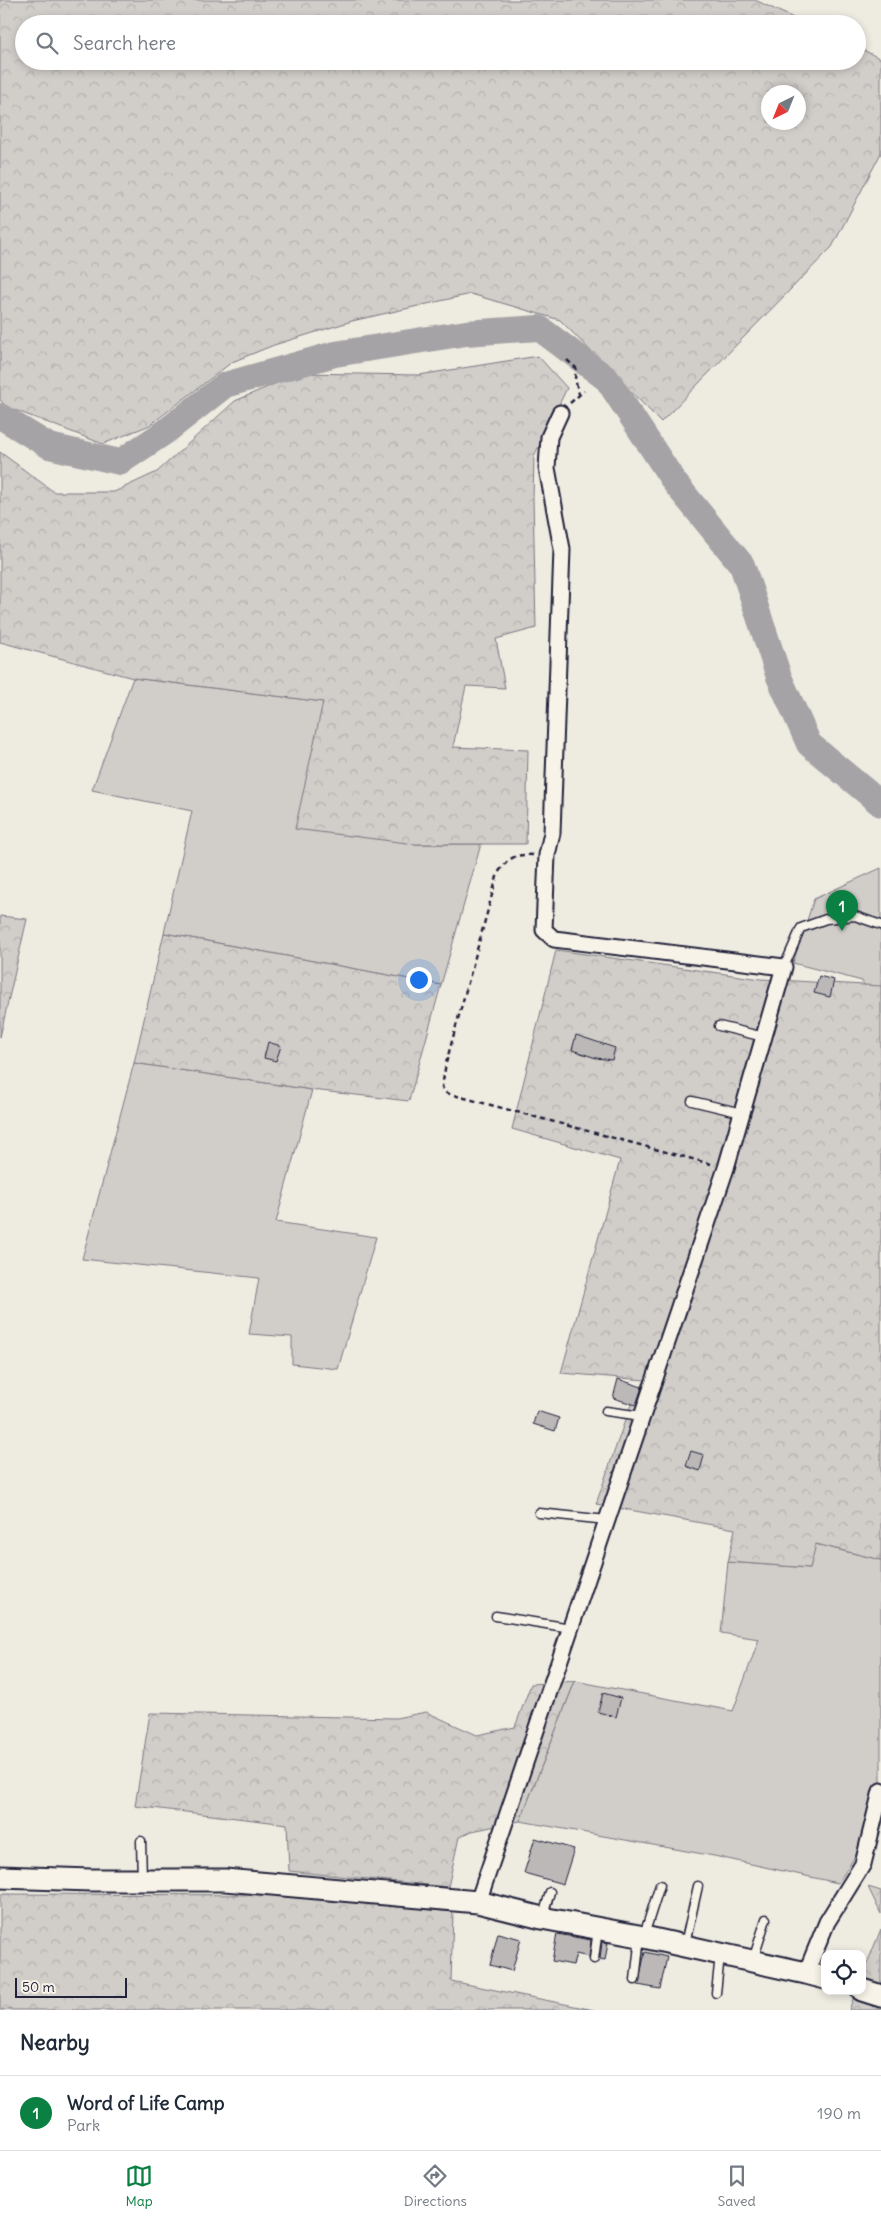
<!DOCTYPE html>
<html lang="en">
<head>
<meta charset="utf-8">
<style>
	:root { --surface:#fff; --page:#f2f2f3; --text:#1f2937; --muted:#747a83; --line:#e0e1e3; --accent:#0b8043 }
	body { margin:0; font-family:Delius,sans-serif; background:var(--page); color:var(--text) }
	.controls { position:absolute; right:15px; bottom:15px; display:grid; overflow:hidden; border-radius:10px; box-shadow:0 2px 8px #0003 }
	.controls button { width:45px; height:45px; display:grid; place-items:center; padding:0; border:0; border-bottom:1px solid var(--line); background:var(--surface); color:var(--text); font:25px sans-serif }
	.compass { position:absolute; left:761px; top:85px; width:45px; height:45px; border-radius:50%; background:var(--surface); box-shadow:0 2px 8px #0003; rotate:223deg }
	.scale { position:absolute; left:15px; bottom:12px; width:112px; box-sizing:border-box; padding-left:5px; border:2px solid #22223b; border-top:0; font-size:14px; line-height:18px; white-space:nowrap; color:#22223b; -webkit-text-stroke:4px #f7f3e8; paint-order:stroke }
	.you { position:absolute; left:418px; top:979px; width:18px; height:18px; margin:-12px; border:4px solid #fff; border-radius:50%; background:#1a73e8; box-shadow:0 0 0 8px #1a73e833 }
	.badge { display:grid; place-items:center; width:32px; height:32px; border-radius:50%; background:var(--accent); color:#fff; font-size:16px; font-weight:700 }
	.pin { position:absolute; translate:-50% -41px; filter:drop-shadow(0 1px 2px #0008) }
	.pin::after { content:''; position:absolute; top:26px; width:18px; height:15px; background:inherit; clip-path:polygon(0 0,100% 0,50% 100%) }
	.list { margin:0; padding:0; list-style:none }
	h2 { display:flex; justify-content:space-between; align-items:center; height:65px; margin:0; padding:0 20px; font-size:21px }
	h2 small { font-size:16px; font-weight:400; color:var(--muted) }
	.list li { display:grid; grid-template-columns:32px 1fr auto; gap:15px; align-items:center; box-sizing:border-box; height:75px; padding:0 20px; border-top:1px solid var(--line) }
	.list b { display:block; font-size:19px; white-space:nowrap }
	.list p { margin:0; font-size:16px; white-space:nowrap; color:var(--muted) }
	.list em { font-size:16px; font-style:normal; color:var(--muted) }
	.icon { flex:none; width:28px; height:28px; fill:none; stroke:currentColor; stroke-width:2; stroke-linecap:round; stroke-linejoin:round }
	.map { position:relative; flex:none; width:881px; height:2010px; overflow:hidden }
	.search { position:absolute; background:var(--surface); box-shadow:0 2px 8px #0003; left:15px; right:15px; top:15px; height:55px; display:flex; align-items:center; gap:12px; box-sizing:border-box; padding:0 18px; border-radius:28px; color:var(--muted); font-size:19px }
	.sheet { height:140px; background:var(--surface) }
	nav { display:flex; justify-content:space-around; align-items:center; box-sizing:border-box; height:70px; border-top:1px solid var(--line); background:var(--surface); font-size:14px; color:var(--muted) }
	nav a { display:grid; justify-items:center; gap:2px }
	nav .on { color:var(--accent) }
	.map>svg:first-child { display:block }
</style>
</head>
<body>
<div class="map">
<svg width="881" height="2010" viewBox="0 0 881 2010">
	<defs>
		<pattern id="forest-crowns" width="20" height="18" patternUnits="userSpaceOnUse" patternTransform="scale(1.25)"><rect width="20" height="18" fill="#d1cdc9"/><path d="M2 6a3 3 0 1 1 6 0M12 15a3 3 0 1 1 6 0" fill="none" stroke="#b3b0ae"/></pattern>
	</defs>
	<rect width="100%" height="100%" fill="#eeebe1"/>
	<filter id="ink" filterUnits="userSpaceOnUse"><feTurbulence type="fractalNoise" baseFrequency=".02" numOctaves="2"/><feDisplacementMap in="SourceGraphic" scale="10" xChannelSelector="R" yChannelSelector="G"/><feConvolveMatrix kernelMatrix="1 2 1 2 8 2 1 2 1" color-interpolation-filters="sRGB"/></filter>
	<g filter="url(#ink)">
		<path fill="#d1cdc9" stroke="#7a7882" d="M 133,678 L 324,702 L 415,844 L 481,844 L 441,985 L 164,933 L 192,811 L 92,790 Z
			M 881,868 L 881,1014 L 875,1009 L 862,981 L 793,963 L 814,899 Z
			M 134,1063 L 312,1090 L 276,1222 L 376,1237 L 338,1369 L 292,1364 L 292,1337 L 249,1334 L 259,1278 L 82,1259 Z
			M 815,1544 L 881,1560 L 881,1816 L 838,1883 L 714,1856 L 520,1821 L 575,1681 L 733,1711 L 759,1639 L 721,1633 L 728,1562 L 810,1568 Z"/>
		<path fill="url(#forest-crowns)" stroke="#7a7882" fill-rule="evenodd" d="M 0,0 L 755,0 L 806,24 L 24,24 L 24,61 L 857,61 L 857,47 L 881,59 L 881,153 L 832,247 L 661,422 L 560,320 L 471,294 L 352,321 L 274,345 L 232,362 L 150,425 L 103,444 L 7,407 L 0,400 ZM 768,92 L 798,92 L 798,122 L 768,122 Z
			M 538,356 L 567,388 L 534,456 L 533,498 L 536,628 L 496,639 L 505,688 L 466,686 L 453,747 L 528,750 L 526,844 L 415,844 L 295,829 L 323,702 L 133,678 L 0,642 L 0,452 L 54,492 L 114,492 L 157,472 L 235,401 L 300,373 L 419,375 Z
			M 0,916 L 27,919 L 0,1037 Z
			M 164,933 L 441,985 L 409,1101 L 312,1090 L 134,1063 Z
			M 556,950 L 761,979 L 881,986 L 881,1560 L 816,1544 L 810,1568 L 728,1562 L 735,1529 L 596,1504 L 629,1409 L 645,1380 L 561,1373 L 620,1160 L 512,1129 Z
			M 575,1681 L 520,1821 L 472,1831 L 459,1837 L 448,1887 L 289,1871 L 287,1824 L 135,1806 L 150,1713 L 396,1718 L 426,1712 L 477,1735 L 515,1727 L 531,1684 Z
			M 868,1887 L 881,1891 L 881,1914 Z
			M 0,1894 L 288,1895 L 453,1912 L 451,1981 L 594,2010 L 0,2010 Z
			M 881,1929 L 881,2010 L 849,2010 L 856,1991 L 862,1991 L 862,1976 Z"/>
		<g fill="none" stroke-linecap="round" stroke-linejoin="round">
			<path stroke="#a6a3a6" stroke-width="26" d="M 0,416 L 49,446 L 120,462 L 165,432 L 225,385 L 335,354 L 466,333 L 539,328 L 607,379 L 675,483 L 742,565 L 779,677 L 809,744 L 881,804"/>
		</g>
		<path fill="#bbb8b7" stroke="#22223b" d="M 819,976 L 834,980 L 830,997 L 814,993 Z
			M 576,1035 L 615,1048 L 612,1060 L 596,1058 L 572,1050 Z
			M 268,1042 L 281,1046 L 276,1061 L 264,1058 Z
			M 618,1379 L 642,1387 L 636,1405 L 613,1398 Z
			M 537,1411 L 559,1418 L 555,1431 L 533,1424 Z
			M 691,1451 L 704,1455 L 700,1471 L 686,1466 Z
			M 603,1693 L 621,1698 L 616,1717 L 598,1712 Z
			M 535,1838 L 574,1849 L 563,1884 L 524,1873 Z
			M 498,1933 L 521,1939 L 512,1971 L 490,1965 Z
			M 557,1934 L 591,1940 L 589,1957 L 576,1954 L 573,1965 L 552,1961 Z
			M 602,1942 L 608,1943 L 605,1960 L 600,1959 Z
			M 645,1952 L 667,1957 L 660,1989 L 638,1985 Z"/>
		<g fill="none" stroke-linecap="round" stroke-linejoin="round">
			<defs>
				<path id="lane" d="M 784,967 L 801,928 L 826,919 L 855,916 L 881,925
					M 719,1026 L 764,1037
					M 692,1101 L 742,1113
					M 606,1411 L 642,1416
					M 539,1513 L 607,1520
					M 496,1616 L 571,1628
					M 141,1841 L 142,1878
					M 543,1916 L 550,1892
					M 644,1935 L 660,1885
					M 685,1944 L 698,1886
					M 594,1959 L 598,1929
					M 753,1960 L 766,1919
					M 635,1980 L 640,1937
					M 716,1993 L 720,1955"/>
				<path id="street" d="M 478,1902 L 726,1168 L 784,967 L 554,939 L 544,930 L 547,855 L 552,833 L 562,549 L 547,468 L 549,437 L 560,413
					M 806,1973 L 827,1922 L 863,1864 L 881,1791"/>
				<path id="secondary" d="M 0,1877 L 91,1880 L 225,1880 L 478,1902 L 542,1918 L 644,1937 L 806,1973 L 825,1978
					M 862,1990 L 881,1996"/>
			</defs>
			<use href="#lane" stroke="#22223b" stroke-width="11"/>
			<use href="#street" stroke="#22223b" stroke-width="19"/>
			<use href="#secondary" stroke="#22223b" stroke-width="25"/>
			<path stroke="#22223b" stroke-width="2.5" stroke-dasharray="5 4" stroke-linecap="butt" d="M 567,360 L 576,368 L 575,379 L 579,394
				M 570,403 L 584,391
				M 533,855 C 513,854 509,858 498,873 L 446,1063 L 442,1087 L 446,1093 L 711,1164"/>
			<use href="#lane" stroke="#f7f3e8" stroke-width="8"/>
			<use href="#street" stroke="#f7f3e8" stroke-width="15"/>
			<use href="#secondary" stroke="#f7f3e8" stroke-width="21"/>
		</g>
	</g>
</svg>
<div class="controls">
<button><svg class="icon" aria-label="locate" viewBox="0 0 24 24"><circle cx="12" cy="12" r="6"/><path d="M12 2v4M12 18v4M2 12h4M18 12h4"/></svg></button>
</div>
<svg class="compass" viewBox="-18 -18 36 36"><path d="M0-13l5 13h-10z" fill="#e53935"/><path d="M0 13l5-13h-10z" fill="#747a83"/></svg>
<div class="scale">50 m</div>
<div class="you"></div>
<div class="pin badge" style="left:842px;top:931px">1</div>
<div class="search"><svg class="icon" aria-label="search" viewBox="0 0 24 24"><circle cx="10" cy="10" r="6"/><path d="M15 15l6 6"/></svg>Search here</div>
</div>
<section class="sheet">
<h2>Nearby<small></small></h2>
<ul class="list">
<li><span class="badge">1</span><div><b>Word of Life Camp</b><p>Park</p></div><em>190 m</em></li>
</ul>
</section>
<nav>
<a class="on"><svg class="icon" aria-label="map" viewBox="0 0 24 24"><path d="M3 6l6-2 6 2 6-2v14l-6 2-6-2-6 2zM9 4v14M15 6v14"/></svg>Map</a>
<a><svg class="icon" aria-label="directions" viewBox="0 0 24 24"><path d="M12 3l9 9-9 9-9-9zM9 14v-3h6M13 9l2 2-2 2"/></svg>Directions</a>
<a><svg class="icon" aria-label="saved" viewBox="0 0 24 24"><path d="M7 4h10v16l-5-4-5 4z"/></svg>Saved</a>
</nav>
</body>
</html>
